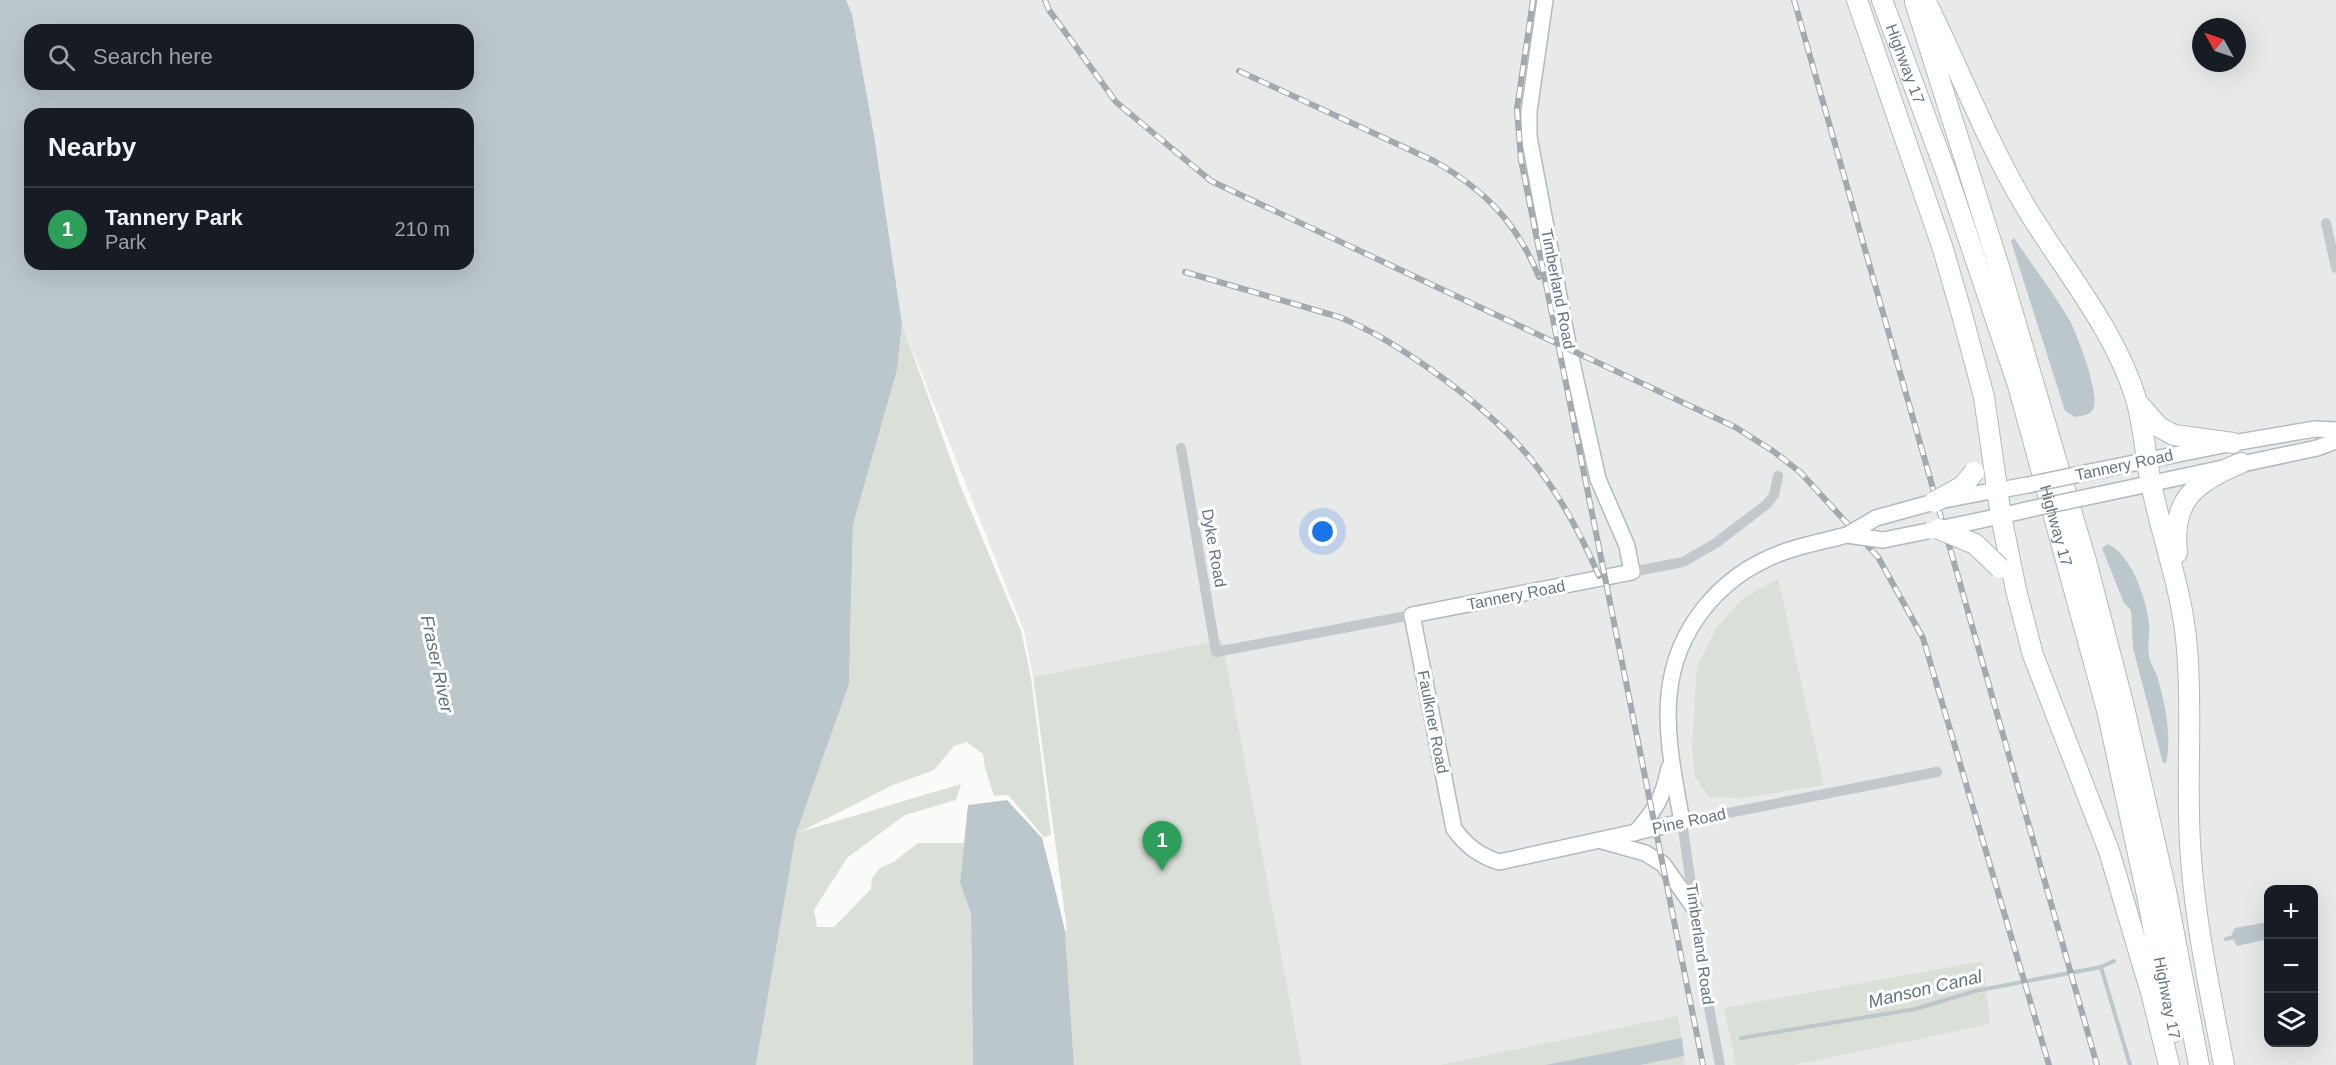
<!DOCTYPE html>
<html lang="en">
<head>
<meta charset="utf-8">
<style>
	:root { --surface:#171b24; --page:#20242c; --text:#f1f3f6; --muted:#9ea1a6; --line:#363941; --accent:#d93025 }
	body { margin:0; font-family:Arial,sans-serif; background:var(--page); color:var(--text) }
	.controls { position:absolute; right:18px; bottom:18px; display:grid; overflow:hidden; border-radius:12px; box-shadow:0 6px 24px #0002 }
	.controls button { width:54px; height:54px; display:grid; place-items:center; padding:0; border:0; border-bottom:2px solid var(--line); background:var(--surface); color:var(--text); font:30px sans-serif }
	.compass { position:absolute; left:2192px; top:18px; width:54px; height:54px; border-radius:50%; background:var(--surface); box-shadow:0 6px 24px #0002; rotate:310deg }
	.you { position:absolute; left:1323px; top:532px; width:21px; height:21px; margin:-15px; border:4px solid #fff; border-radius:50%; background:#1a73e8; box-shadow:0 0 0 9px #1a73e833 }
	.badge { display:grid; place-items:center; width:39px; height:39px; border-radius:50%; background:var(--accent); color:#fff; font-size:20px; font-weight:700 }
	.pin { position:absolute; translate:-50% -50px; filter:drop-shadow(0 2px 3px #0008) }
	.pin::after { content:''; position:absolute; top:32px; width:21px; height:18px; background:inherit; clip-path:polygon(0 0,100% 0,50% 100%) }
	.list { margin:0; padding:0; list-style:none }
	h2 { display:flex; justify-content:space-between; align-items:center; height:78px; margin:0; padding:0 24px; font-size:26px }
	h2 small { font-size:20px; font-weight:400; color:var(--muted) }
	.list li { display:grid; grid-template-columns:39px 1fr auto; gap:18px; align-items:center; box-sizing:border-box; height:84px; padding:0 24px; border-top:2px solid var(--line) }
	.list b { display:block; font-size:22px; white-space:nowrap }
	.list p { margin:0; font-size:20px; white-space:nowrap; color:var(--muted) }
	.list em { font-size:20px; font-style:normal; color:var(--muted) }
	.icon { flex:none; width:33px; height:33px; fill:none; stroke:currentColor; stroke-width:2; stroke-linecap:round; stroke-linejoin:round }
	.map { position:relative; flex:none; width:2336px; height:1065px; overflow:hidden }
	.search { position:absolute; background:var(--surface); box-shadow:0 6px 24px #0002; left:24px; top:24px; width:450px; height:66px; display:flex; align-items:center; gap:15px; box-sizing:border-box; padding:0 21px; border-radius:18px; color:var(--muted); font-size:22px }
	.panel { position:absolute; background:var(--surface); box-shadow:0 6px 24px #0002; left:24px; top:108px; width:450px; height:162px; border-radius:18px }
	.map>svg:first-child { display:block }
</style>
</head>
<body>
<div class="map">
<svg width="2336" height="1065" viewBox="0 0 2336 1065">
	<rect width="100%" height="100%" fill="#fafaf8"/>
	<path fill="#e8e9e9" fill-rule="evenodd" d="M 846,0 L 2336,0 L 2336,1065 L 1302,1065 L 1222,641 L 1033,677 L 1024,631 L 902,324 L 874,135 L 852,14 ZM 2201,27 L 2237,27 L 2237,63 L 2201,63 ZM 2268,890 L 2314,890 L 2314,1042 L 2268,1042 Z"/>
	<path fill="#dadfd7" d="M 902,324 L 960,485 L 1021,631 L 1031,678 L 1051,835 L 1044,837 L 1008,795 L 994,796 L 985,768 L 983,754 L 967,742 L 954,746 L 934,770 L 893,785 L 800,832 L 961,784 L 956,800 L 905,815 L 847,858 L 814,910 L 817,927 L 834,927 L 871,889 L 872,878 L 880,868 L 895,861 L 918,843 L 964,843 L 960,883 L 971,913 L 973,1065 L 756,1065 L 796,834 L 849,684 L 853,525 L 897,370 Z
		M 1778,579 L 1824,785 L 1745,798 L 1709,797 L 1695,777 L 1692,746 L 1697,667 L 1717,627 L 1742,599 Z
		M 1222,640 L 1302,1065 L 1074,1065 L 1065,931 L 1067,930 L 1033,677 Z
		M 1983,961 L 1990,1024 L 1794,1065 L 1736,1065 L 1724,1008 Z
		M 1678,1016 L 1685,1065 L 1440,1065 Z"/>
	<path fill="#bbc7cb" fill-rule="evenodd" d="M 0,0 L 846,0 L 852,14 L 874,135 L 902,324 L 897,370 L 853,525 L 849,684 L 796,834 L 756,1065 L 0,1065 ZM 30,30 L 468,30 L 468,84 L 30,84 ZM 30,114 L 468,114 L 468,264 L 30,264 Z
		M 2014,238 C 2032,265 2052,291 2069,319 C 2076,331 2103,401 2092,411 C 2089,415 2080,416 2075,417 L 2065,411 L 2011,241 Z
		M 2108,544 C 2132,556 2146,598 2149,623 C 2150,634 2147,645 2149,655 C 2149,662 2155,669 2157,676 C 2165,702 2172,737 2166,763 L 2163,763 L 2133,648 L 2131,610 L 2124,603 L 2102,548 Z
		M 1007,800 L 1042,838 L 1055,889 L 1065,931 L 1074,1065 L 973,1065 L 971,913 L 960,883 L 968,805 Z
		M 2268,922 L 2268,939 L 2237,946 L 2231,936 L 2235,928 Z
		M 1682,1038 L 1684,1056 L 1640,1065 L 1546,1065 Z"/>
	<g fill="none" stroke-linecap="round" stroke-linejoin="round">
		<path stroke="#bbc7cb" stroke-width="4" d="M 2226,939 L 2235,937
			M 2101,967 L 2130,1065
			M 1741,1038 L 1915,1009 L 1975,991 L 2101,967 L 2114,961"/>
		<defs>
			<path id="secondary" d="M 1545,0 L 1529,111 L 1529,137 L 1569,349 L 1598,479 L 1627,546 L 1632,572 L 1412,615 L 1454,829 C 1467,846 1478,855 1499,862 L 1682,822 C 1675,781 1665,737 1669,695 C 1675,630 1719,576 1781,553 C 1802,545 1825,541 1847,535
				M 2090,472 L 2233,443 L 2315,429 L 2336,430
				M 1989,492 L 2028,485
				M 2097,495 L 2317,448 L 2336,441
				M 1991,518 L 2035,508
				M 1635,833 C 1656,809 1663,798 1669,768
				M 1602,841 L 1645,853 L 1663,864 L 1695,909"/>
			<g id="highway">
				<path d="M 1857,0 L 1942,246 L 1961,311 L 1984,397 L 2001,516 L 2016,590 L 2033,655 L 2109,851 L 2152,996 L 2169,1065"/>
				<path id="s1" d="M 1882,0 L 1946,172 L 2018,385 L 2107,710 L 2147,895 L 2173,1032"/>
				<path d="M 1925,0 C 1959,68 1985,138 2024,204 C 2062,268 2114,327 2136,399 C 2144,426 2145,456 2151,483 C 2162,539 2183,592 2187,649 C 2193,718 2185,789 2191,858 C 2196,928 2211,996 2224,1065"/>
				<path d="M 1915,2 L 2000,270 L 2086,561 L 2123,703 L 2166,891 L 2199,1065"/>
				<path d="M 2137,402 L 2159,427 L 2174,435 L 2233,443"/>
				<path d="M 2177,553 C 2171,500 2195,482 2241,463"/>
			</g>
		</defs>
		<use href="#secondary" stroke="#b3babf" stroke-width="18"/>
		<use href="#highway" stroke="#b4b9bd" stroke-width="22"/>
		<path stroke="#c3c8cc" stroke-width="10" d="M 2326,223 L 2336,268
			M 1181,448 L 1216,652 L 1412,615
			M 1632,572 L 1683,562 L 1716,543 L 1767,504 L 1774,495 L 1778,476
			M 1720,1065 L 1708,1002 L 1682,822 L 1937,772"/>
		<use href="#secondary" stroke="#fff" stroke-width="15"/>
		<use href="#highway" stroke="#fff" stroke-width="20"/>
		<defs>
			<path id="rail" d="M 1045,0 L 1049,10 L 1116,102 L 1211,181 L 1735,427 L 1773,451 L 1800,472 L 1878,557 L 1923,638 L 2049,1065
				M 1533,0 L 1517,109 L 1521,160 L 1703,1065
				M 1794,0 L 2097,1065
				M 1239,71 L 1434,161 C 1485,190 1517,223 1539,277
				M 1185,272 L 1339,317 C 1372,330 1401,349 1430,369 C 1515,429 1558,481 1599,576"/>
		</defs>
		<use href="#rail" stroke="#a2aab0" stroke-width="6"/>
		<use href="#rail" stroke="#fff" stroke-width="4" stroke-dasharray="11" stroke-linecap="butt"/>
		<defs>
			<path id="secondary-bridge" d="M 2028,485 L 2090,472
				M 2035,508 L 2097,495
				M 1939,529 L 1991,518
				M 1847,535 L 1876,518 L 1934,502 L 1986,492
				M 1847,535 L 1883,540 L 1928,531"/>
			<path id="highway-bridge" d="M 1934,502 L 1963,486 L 1974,472
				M 1939,529 L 1975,544 L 2000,568"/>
		</defs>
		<use href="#secondary-bridge" stroke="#b3babf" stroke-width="18" stroke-linecap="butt"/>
		<use href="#highway-bridge" stroke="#b4b9bd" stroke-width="22" stroke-linecap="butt"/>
		<use href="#secondary-bridge" stroke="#fff" stroke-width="15"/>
		<use href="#highway-bridge" stroke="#fff" stroke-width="20"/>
	</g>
	<g text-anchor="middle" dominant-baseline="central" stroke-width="6" stroke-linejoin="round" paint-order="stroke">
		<g font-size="16" fill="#657683" stroke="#fff">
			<text stroke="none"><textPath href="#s1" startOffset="68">Highway 17</textPath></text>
			<text transform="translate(1558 289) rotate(79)">Timberland Road</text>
			<text transform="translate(2124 465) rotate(-12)">Tannery Road</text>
			<text stroke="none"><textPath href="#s1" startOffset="554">Highway 17</textPath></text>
			<text transform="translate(1214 548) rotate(80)">Dyke Road</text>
			<text transform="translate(1516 595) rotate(-11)">Tannery Road</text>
			<text transform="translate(1433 722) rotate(79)">Faulkner Road</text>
			<text transform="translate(1689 821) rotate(-12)">Pine Road</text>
			<text transform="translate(1700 944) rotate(82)">Timberland Road</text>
			<text transform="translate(2167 998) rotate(79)">Highway 17</text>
		</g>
		<g font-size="18" font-style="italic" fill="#60757c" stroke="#fff">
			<text transform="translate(437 664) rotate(78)">Fraser River</text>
			<text transform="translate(1925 989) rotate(-13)">Manson Canal</text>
		</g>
	</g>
</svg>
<div class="controls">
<button>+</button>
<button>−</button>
<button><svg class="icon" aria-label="layers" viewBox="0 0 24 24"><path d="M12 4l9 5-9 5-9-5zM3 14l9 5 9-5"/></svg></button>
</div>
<svg class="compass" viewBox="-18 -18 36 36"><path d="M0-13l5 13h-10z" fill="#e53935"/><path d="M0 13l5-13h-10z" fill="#9ea1a6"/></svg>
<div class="you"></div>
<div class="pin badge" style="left:1162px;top:871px;background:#2e9e5b">1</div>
<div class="search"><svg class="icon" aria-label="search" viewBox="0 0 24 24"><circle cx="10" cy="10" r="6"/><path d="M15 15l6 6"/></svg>Search here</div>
<section class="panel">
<h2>Nearby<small></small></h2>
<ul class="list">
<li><span class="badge" style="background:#2e9e5b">1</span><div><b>Tannery Park</b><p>Park</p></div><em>210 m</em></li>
</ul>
</section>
</div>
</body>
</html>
